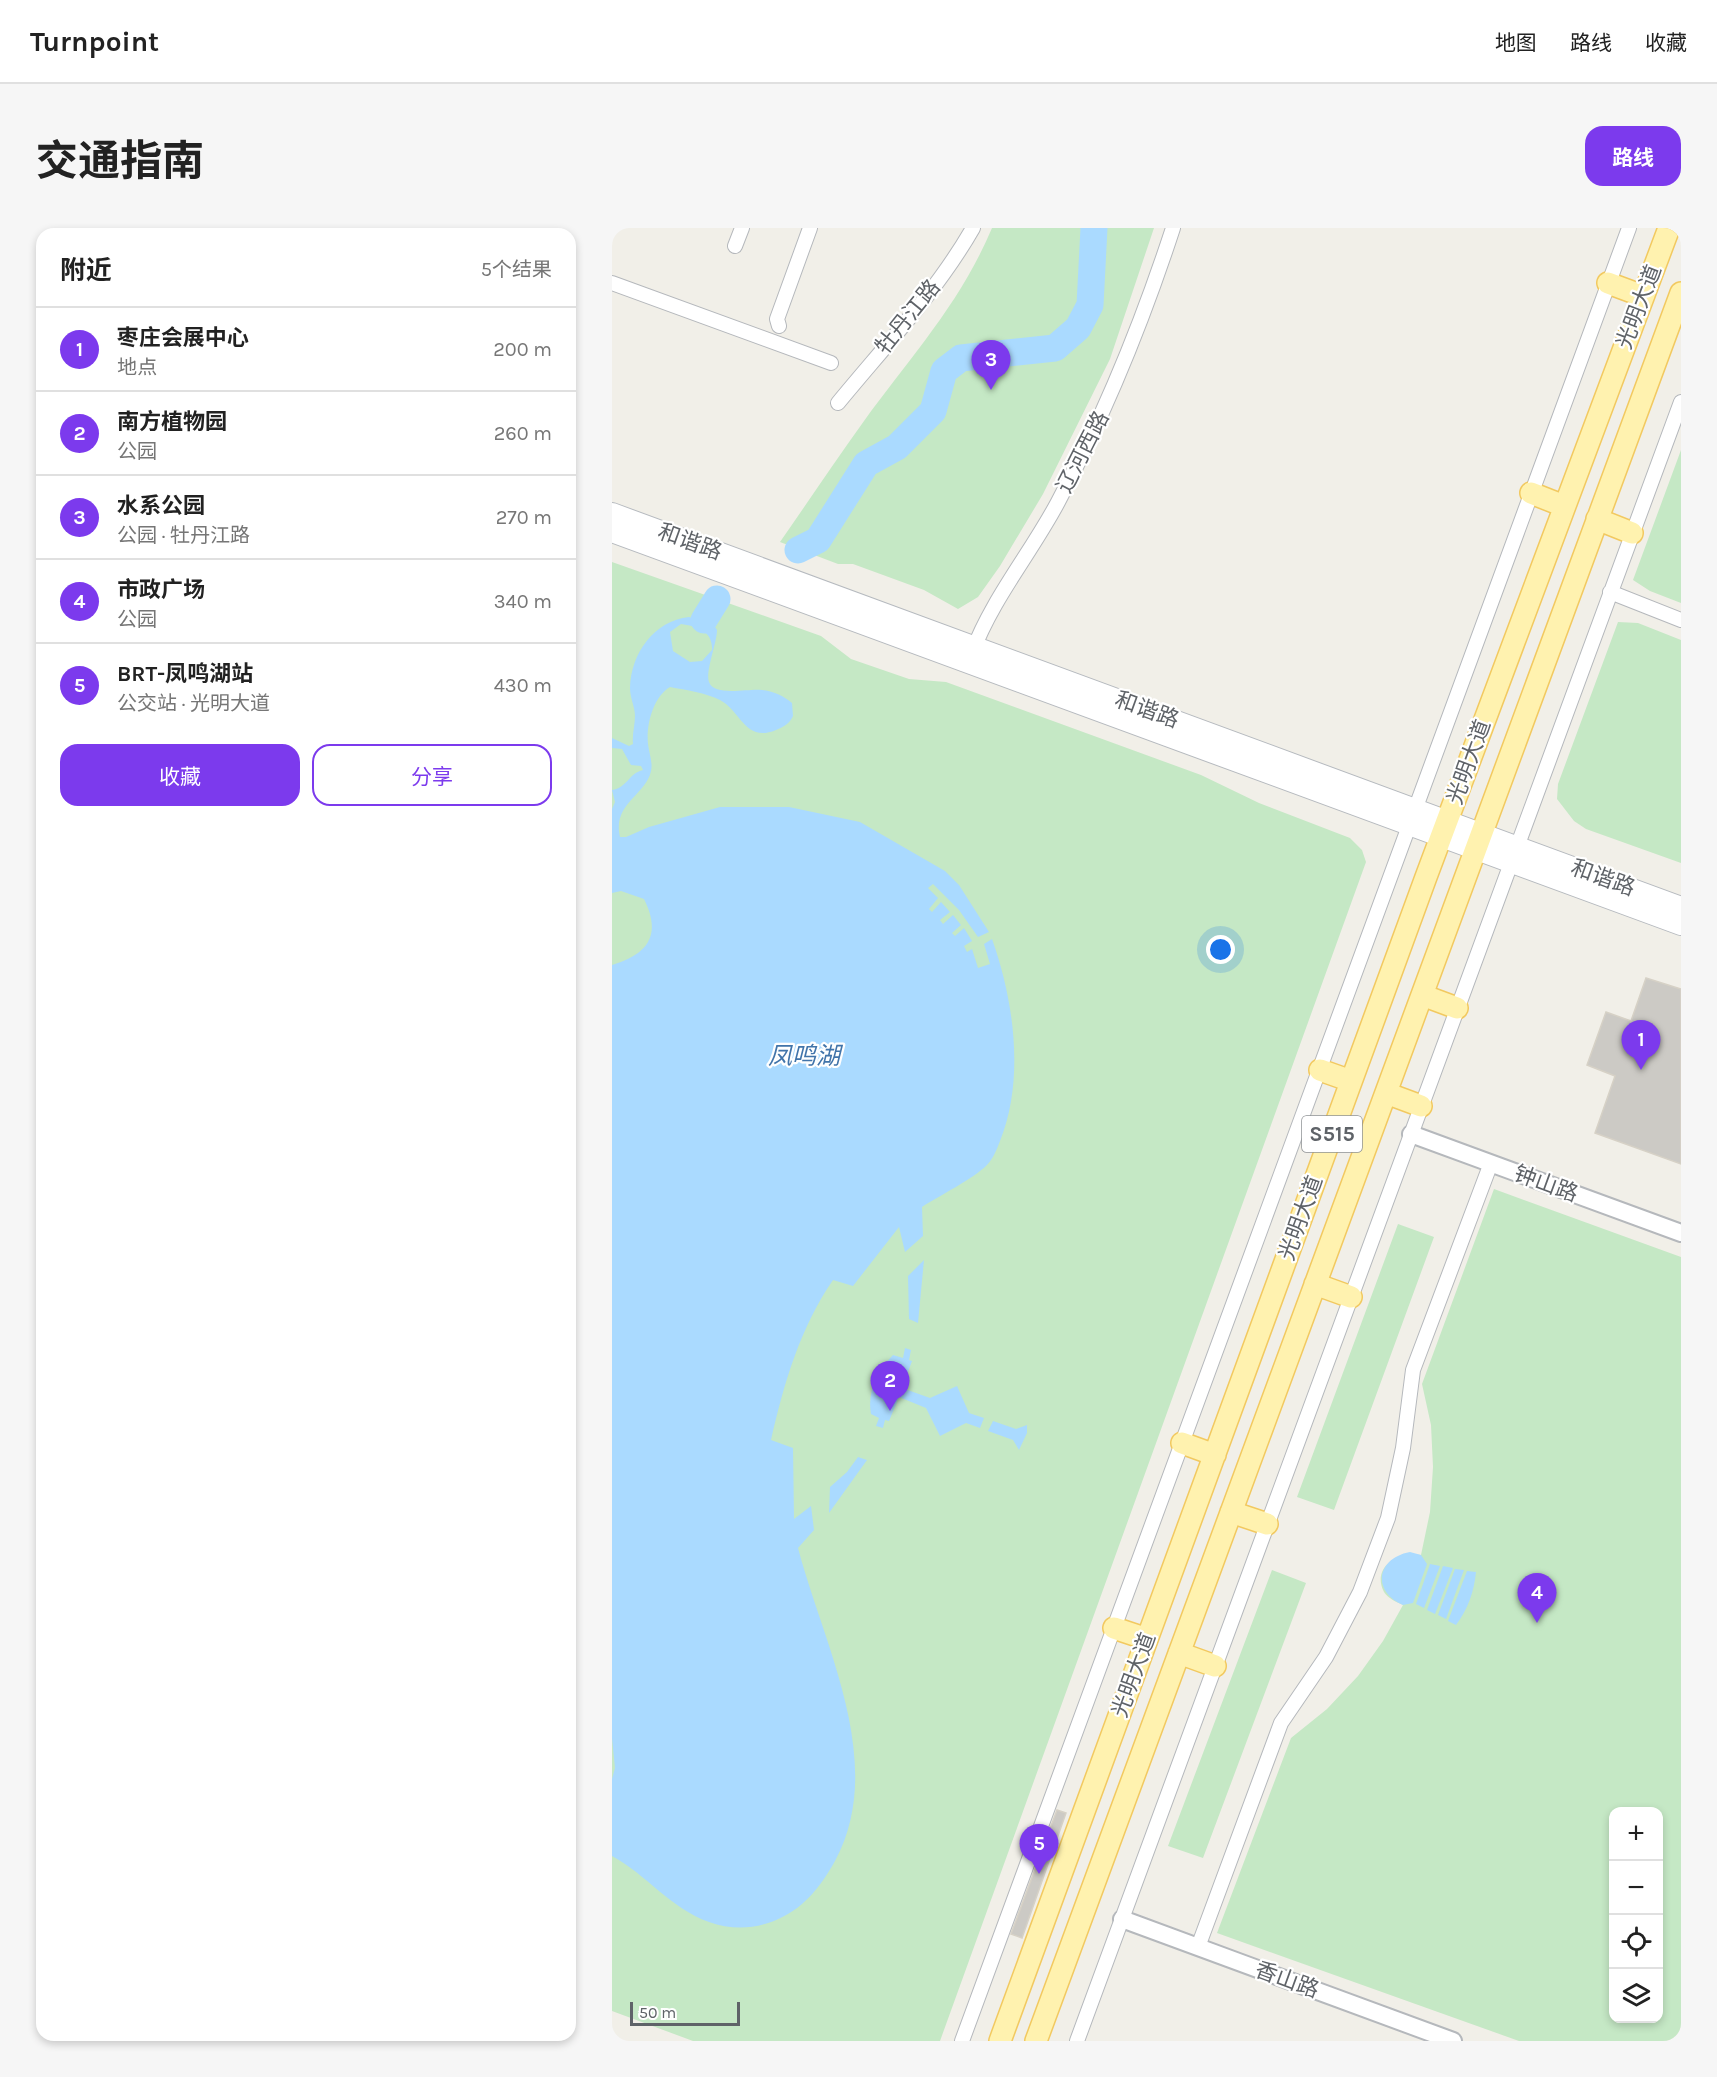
<!DOCTYPE html>
<html lang="zh">
<head>
<meta charset="utf-8">
<style>
	:root { --surface:#fff; --page:#f6f6f6; --text:#222; --muted:#767676; --line:#e0e0e0; --accent:#7c3aed }
	body { margin:0; font-family:Karla,"Noto Sans SC",sans-serif; background:var(--page); color:var(--text) }
	.controls { position:absolute; right:18px; bottom:18px; display:grid; overflow:hidden; border-radius:12px; box-shadow:0 3px 9px #0003 }
	.controls button { width:54px; height:54px; display:grid; place-items:center; padding:0; border:0; border-bottom:2px solid var(--line); background:var(--surface); color:var(--text); font:30px sans-serif }
	.scale { position:absolute; left:18px; bottom:15px; width:110px; box-sizing:border-box; padding-left:6px; border:3px solid #5f6368; border-top:0; font-size:16px; line-height:21px; white-space:nowrap; color:#5f6368; -webkit-text-stroke:4px #fff; paint-order:stroke }
	.you { position:absolute; left:609px; top:722px; width:21px; height:21px; margin:-15px; border:4px solid #fff; border-radius:50%; background:#1a73e8; box-shadow:0 0 0 9px #1a73e833 }
	.badge { display:grid; place-items:center; width:39px; height:39px; border-radius:50%; background:var(--accent); color:#fff; font-size:20px; font-weight:700 }
	.pin { position:absolute; translate:-50% -50px; filter:drop-shadow(0 2px 3px #0008) }
	.pin::after { content:''; position:absolute; top:32px; width:21px; height:18px; background:inherit; clip-path:polygon(0 0,100% 0,50% 100%) }
	.list { margin:0; padding:0; list-style:none }
	h2 { display:flex; justify-content:space-between; align-items:center; height:78px; margin:0; padding:0 24px; font-size:26px }
	h2 small { font-size:20px; font-weight:400; color:var(--muted) }
	.list li { display:grid; grid-template-columns:39px 1fr auto; gap:18px; align-items:center; box-sizing:border-box; height:84px; padding:0 24px; border-top:2px solid var(--line) }
	.list b { display:block; font-size:22px; white-space:nowrap }
	.list p { margin:0; font-size:20px; white-space:nowrap; color:var(--muted) }
	.list em { font-size:20px; font-style:normal; color:var(--muted) }
	.actions { display:flex; gap:12px; padding:18px 24px }
	.actions a { flex:1; padding:14px 0; border:2px solid var(--accent); border-radius:18px; text-align:center; font-size:21px; color:var(--accent) }
	.actions .main { background:var(--accent); color:#fff }
	.icon { flex:none; width:33px; height:33px; fill:none; stroke:currentColor; stroke-width:2; stroke-linecap:round; stroke-linejoin:round }
	.map { position:relative; flex:none; width:1069px; height:1813px; overflow:hidden; border-radius:18px }
	header { display:flex; align-items:center; gap:36px; box-sizing:border-box; height:84px; padding:0 30px; background:var(--surface); border-bottom:2px solid var(--line) }
	header strong { font-size:28px }
	nav { display:flex; gap:33px; margin-inline-start:auto; font-size:21px }
	.intro { display:flex; align-items:center; justify-content:space-between; box-sizing:border-box; height:144px; padding:0 36px }
	h1 { margin:0; font-size:42px }
	.button { padding:15px 27px; border-radius:18px; background:var(--accent); color:#fff; font-size:21px; font-weight:700 }
	main { display:flex; gap:36px; padding:0 36px }
	aside { flex:1; background:var(--surface); border-radius:18px; box-shadow:0 3px 9px #0003 }
	.map>svg:first-child { display:block }
</style>
</head>
<body>
<header>
<strong>Turnpoint</strong>
<nav><a>地图</a><a>路线</a><a>收藏</a></nav>
</header>
<div class="intro"><h1>交通指南</h1><a class="button">路线</a></div>
<main>
<aside>
<h2>附近<small>5个结果</small></h2>
<ul class="list">
<li><span class="badge">1</span><div><b>枣庄会展中心</b><p>地点</p></div><em>200 m</em></li>
<li><span class="badge">2</span><div><b>南方植物园</b><p>公园</p></div><em>260 m</em></li>
<li><span class="badge">3</span><div><b>水系公园</b><p>公园 · 牡丹江路</p></div><em>270 m</em></li>
<li><span class="badge">4</span><div><b>市政广场</b><p>公园</p></div><em>340 m</em></li>
<li><span class="badge">5</span><div><b>BRT-凤鸣湖站</b><p>公交站 · 光明大道</p></div><em>430 m</em></li>
</ul>
<div class="actions"><a class="main">收藏</a><a>分享</a></div>
</aside>
<div class="map">
<svg width="1069" height="1813" viewBox="0 0 1069 1813">
	<rect width="100%" height="100%" fill="#f1efe8"/>
	<path fill="#c5e8c5" fill-rule="evenodd" d="M 380,0 L 542,0 L 498,131 L 431,266 L 388,338 L 366,369 L 346,381 L 312,362 L 241,336 L 226,336 L 168,314 C 196,274 223,233 252,193 C 299,128 348,76 380,0 Z
		M 1069,222 L 1069,375 L 1038,363 L 1021,352 Z
		M 0,334 L 209,408 L 239,431 L 297,451 L 334,454 L 589,547 L 647,575 L 738,610 L 750,622 L 754,634 L 328,1813 L 81,1813 L 0,1783 Z
		M 1006,394 L 1026,395 L 1069,412 L 1069,635 L 974,601 L 962,593 L 945,571 L 946,556 Z
		M 882,961 L 1069,1029 L 1069,1813 L 907,1813 L 605,1705 L 679,1510 L 715,1481 L 746,1448 L 771,1413 L 791,1377 C 784,1374 776,1370 772,1364 C 759,1339 787,1322 809,1327 L 818,1284 L 821,1239 L 819,1197 L 810,1156 ZM 1002,1584 L 1046,1584 L 1046,1790 L 1002,1790 Z
		M 786,996 L 822,1009 L 722,1282 L 685,1269 Z
		M 660,1342 L 694,1355 L 591,1630 L 556,1618 Z"/>
	<path fill="#aadaff" fill-rule="evenodd" d="M 77,389 L 101,396 L 105,402 C 105,415 93,444 97,454 C 102,469 138,460 150,462 C 161,463 172,468 180,475 L 181,488 C 178,495 172,499 164,502 C 133,515 129,483 108,472 C 94,465 74,462 58,459 C 41,469 34,497 36,516 C 37,525 41,535 39,543 C 34,567 0,576 8,609 L 14,609 L 37,599 L 108,579 L 177,579 L 248,594 L 333,643 L 347,657 L 377,704 L 366,709 L 347,682 L 321,656 L 316,660 L 326,670 L 317,681 L 320,684 L 329,674 L 338,684 L 328,692 L 331,696 L 341,687 L 349,697 L 340,705 L 343,708 L 352,700 L 360,713 L 352,718 L 355,724 L 360,721 L 366,740 L 378,736 L 372,716 L 380,711 C 402,773 413,851 388,913 C 385,921 381,931 375,937 C 361,951 327,968 310,979 L 311,1008 L 293,1024 L 287,999 L 241,1058 L 221,1052 C 188,1100 172,1155 159,1212 L 181,1220 L 182,1291 L 199,1278 L 202,1302 L 186,1320 C 211,1416 276,1535 223,1633 C 214,1649 204,1664 190,1676 C 164,1698 130,1706 97,1694 C 58,1680 35,1647 0,1628 L 0,1551 L 3,1540 L 0,1510 L 0,737 C 36,726 50,707 32,671 L 9,663 L 0,665 L 0,581 L 3,574 L 0,562 C 15,560 17,545 31,542 L 29,538 L 19,537 L 10,521 L 0,520 L 0,510 L 17,518 L 21,516 C 20,506 23,497 23,488 C 23,479 18,470 18,460 C 19,425 42,393 77,389 ZM 69,396 C 85,398 101,403 100,422 L 90,433 L 78,434 L 61,423 L 58,404 Z
		M 312,1032 L 306,1095 L 297,1091 L 296,1048 Z
		M 293,1120 L 299,1122 L 297,1132 L 300,1133 L 290,1160 L 318,1170 L 345,1158 L 357,1185 L 372,1190 L 368,1200 L 354,1195 L 328,1208 L 314,1180 L 287,1169 L 277,1193 L 273,1192 L 271,1200 L 264,1198 L 267,1190 L 259,1186 C 255,1164 265,1143 281,1127 L 291,1130 Z
		M 381,1193 L 404,1201 L 415,1197 L 415,1205 L 407,1222 L 401,1212 L 376,1203 Z
		M 246,1229 L 255,1232 L 217,1285 L 218,1259 L 235,1244 Z
		M 798,1324 L 809,1327 L 815,1336 L 801,1375 L 791,1377 C 759,1363 765,1330 798,1324 Z
		M 818,1336 L 828,1338 L 812,1380 L 804,1376 Z
		M 831,1338 L 841,1340 L 823,1386 L 815,1382 Z
		M 843,1341 L 852,1342 L 834,1391 L 826,1387 Z
		M 855,1343 L 864,1344 C 862,1364 856,1381 844,1397 L 836,1393 Z"/>
	<g fill="none" stroke-linecap="round" stroke-linejoin="round">
		<path stroke="#aadaff" stroke-width="27" d="M 186,322 L 206,312 L 254,236 L 285,219 L 321,183 L 332,143 L 349,130 L 443,120 L 466,100 L 478,77 L 482,0
			M 92,392 L 105,371"/>
	</g>
	<path fill="#cccac5" stroke="#d6d1c6" stroke-width="1.5" d="M 1034,750 L 1069,761 L 1069,936 L 983,905 L 1003,848 L 975,837 L 994,784 L 1019,793 Z
		M 445,1582 L 454,1585 L 410,1710 L 399,1706 Z"/>
	<g fill="none" stroke-linecap="round" stroke-linejoin="round">
		<defs>
			<path id="minor" d="M 123,18 L 130,0
				M 0,55 L 219,135
				M 167,98 L 165,91 L 198,0
				M 226,175 C 272,119 325,63 361,0
				M 998,364 L 1069,392
				M 360,425 C 380,371 419,325 446,274 C 493,186 530,95 561,0
				M 586,1719 L 669,1495 L 714,1429 L 748,1364 L 776,1290 L 791,1220 L 801,1142 L 879,935
				M 350,1813 L 1017,0
				M 465,1813 L 1069,174"/>
			<path id="tertiary" d="M 799,906 L 1069,1005
				M 510,1691 L 841,1813"/>
			<path id="secondary" d="M 0,285 L 1069,679
				M 0,304 L 1069,697"/>
			<path id="primary" d="M 996,55 L 1031,68
				M 919,265 L 952,278
				M 985,291 L 1020,305
				M 810,767 L 845,780
				M 708,842 L 739,853
				M 774,865 L 809,878
				M 703,1056 L 739,1069
				M 570,1215 L 603,1227
				M 619,1284 L 655,1296
				M 502,1400 L 535,1411
				M 567,1425 L 603,1438
				M 388,1813 L 814,649 L 1057,0
				M 424,1813 L 1069,65"/>
		</defs>
		<use href="#minor" stroke="#b5b8bc" stroke-width="16"/>
		<use href="#tertiary" stroke="#b5b8bc" stroke-width="20"/>
		<use href="#secondary" stroke="#b6babf" stroke-width="22"/>
		<use href="#primary" stroke="#f2c960" stroke-width="24"/>
		<use href="#minor" stroke="#fff" stroke-width="14"/>
		<use href="#tertiary" stroke="#fff" stroke-width="16"/>
		<use href="#secondary" stroke="#fff" stroke-width="20"/>
		<use href="#primary" stroke="#fff2af" stroke-width="21"/>
	</g>
	<g text-anchor="middle" dominant-baseline="central" stroke-width="4.5" stroke-linejoin="round" paint-order="stroke">
		<rect fill="#fff" stroke="#8f9295" stroke-width="1.5" x="690" y="888" width="60" height="36" rx="4.5"/>
		<g font-size="21" font-weight="bold" fill="#5f6368">
			<text x="720" y="906">S515</text>
		</g>
		<g font-size="22" fill="#5f6368" stroke="#fff">
			<text transform="translate(1027 79) rotate(-69)">光明大道</text>
			<text transform="translate(296 89) rotate(-51)">牡丹江路</text>
			<text transform="translate(471 224) rotate(-63)">辽河西路</text>
			<text transform="translate(78 314) rotate(20)">和谐路</text>
			<text transform="translate(535 482) rotate(20)">和谐路</text>
			<text transform="translate(857 534) rotate(-70)">光明大道</text>
			<text transform="translate(991 650) rotate(20)">和谐路</text>
			<text transform="translate(934 956) rotate(20)">钟山路</text>
			<text transform="translate(689 990) rotate(-70)">光明大道</text>
			<text transform="translate(522 1447) rotate(-70)">光明大道</text>
			<text transform="translate(675 1752) rotate(20)">香山路</text>
		</g>
		<g font-size="24" font-style="italic" fill="#4174aa" stroke="#fff">
			<text x="192" y="828">凤鸣湖</text>
		</g>
	</g>
</svg>
<div class="controls">
<button>+</button>
<button>−</button>
<button><svg class="icon" aria-label="locate" viewBox="0 0 24 24"><circle cx="12" cy="12" r="6"/><path d="M12 2v4M12 18v4M2 12h4M18 12h4"/></svg></button>
<button><svg class="icon" aria-label="layers" viewBox="0 0 24 24"><path d="M12 4l9 5-9 5-9-5zM3 14l9 5 9-5"/></svg></button>
</div>
<div class="scale">50 m</div>
<div class="you"></div>
<div class="pin badge" style="left:1029px;top:842px">1</div>
<div class="pin badge" style="left:278px;top:1183px">2</div>
<div class="pin badge" style="left:379px;top:162px">3</div>
<div class="pin badge" style="left:925px;top:1395px">4</div>
<div class="pin badge" style="left:427px;top:1646px">5</div>
</div>
</main>
</body>
</html>
